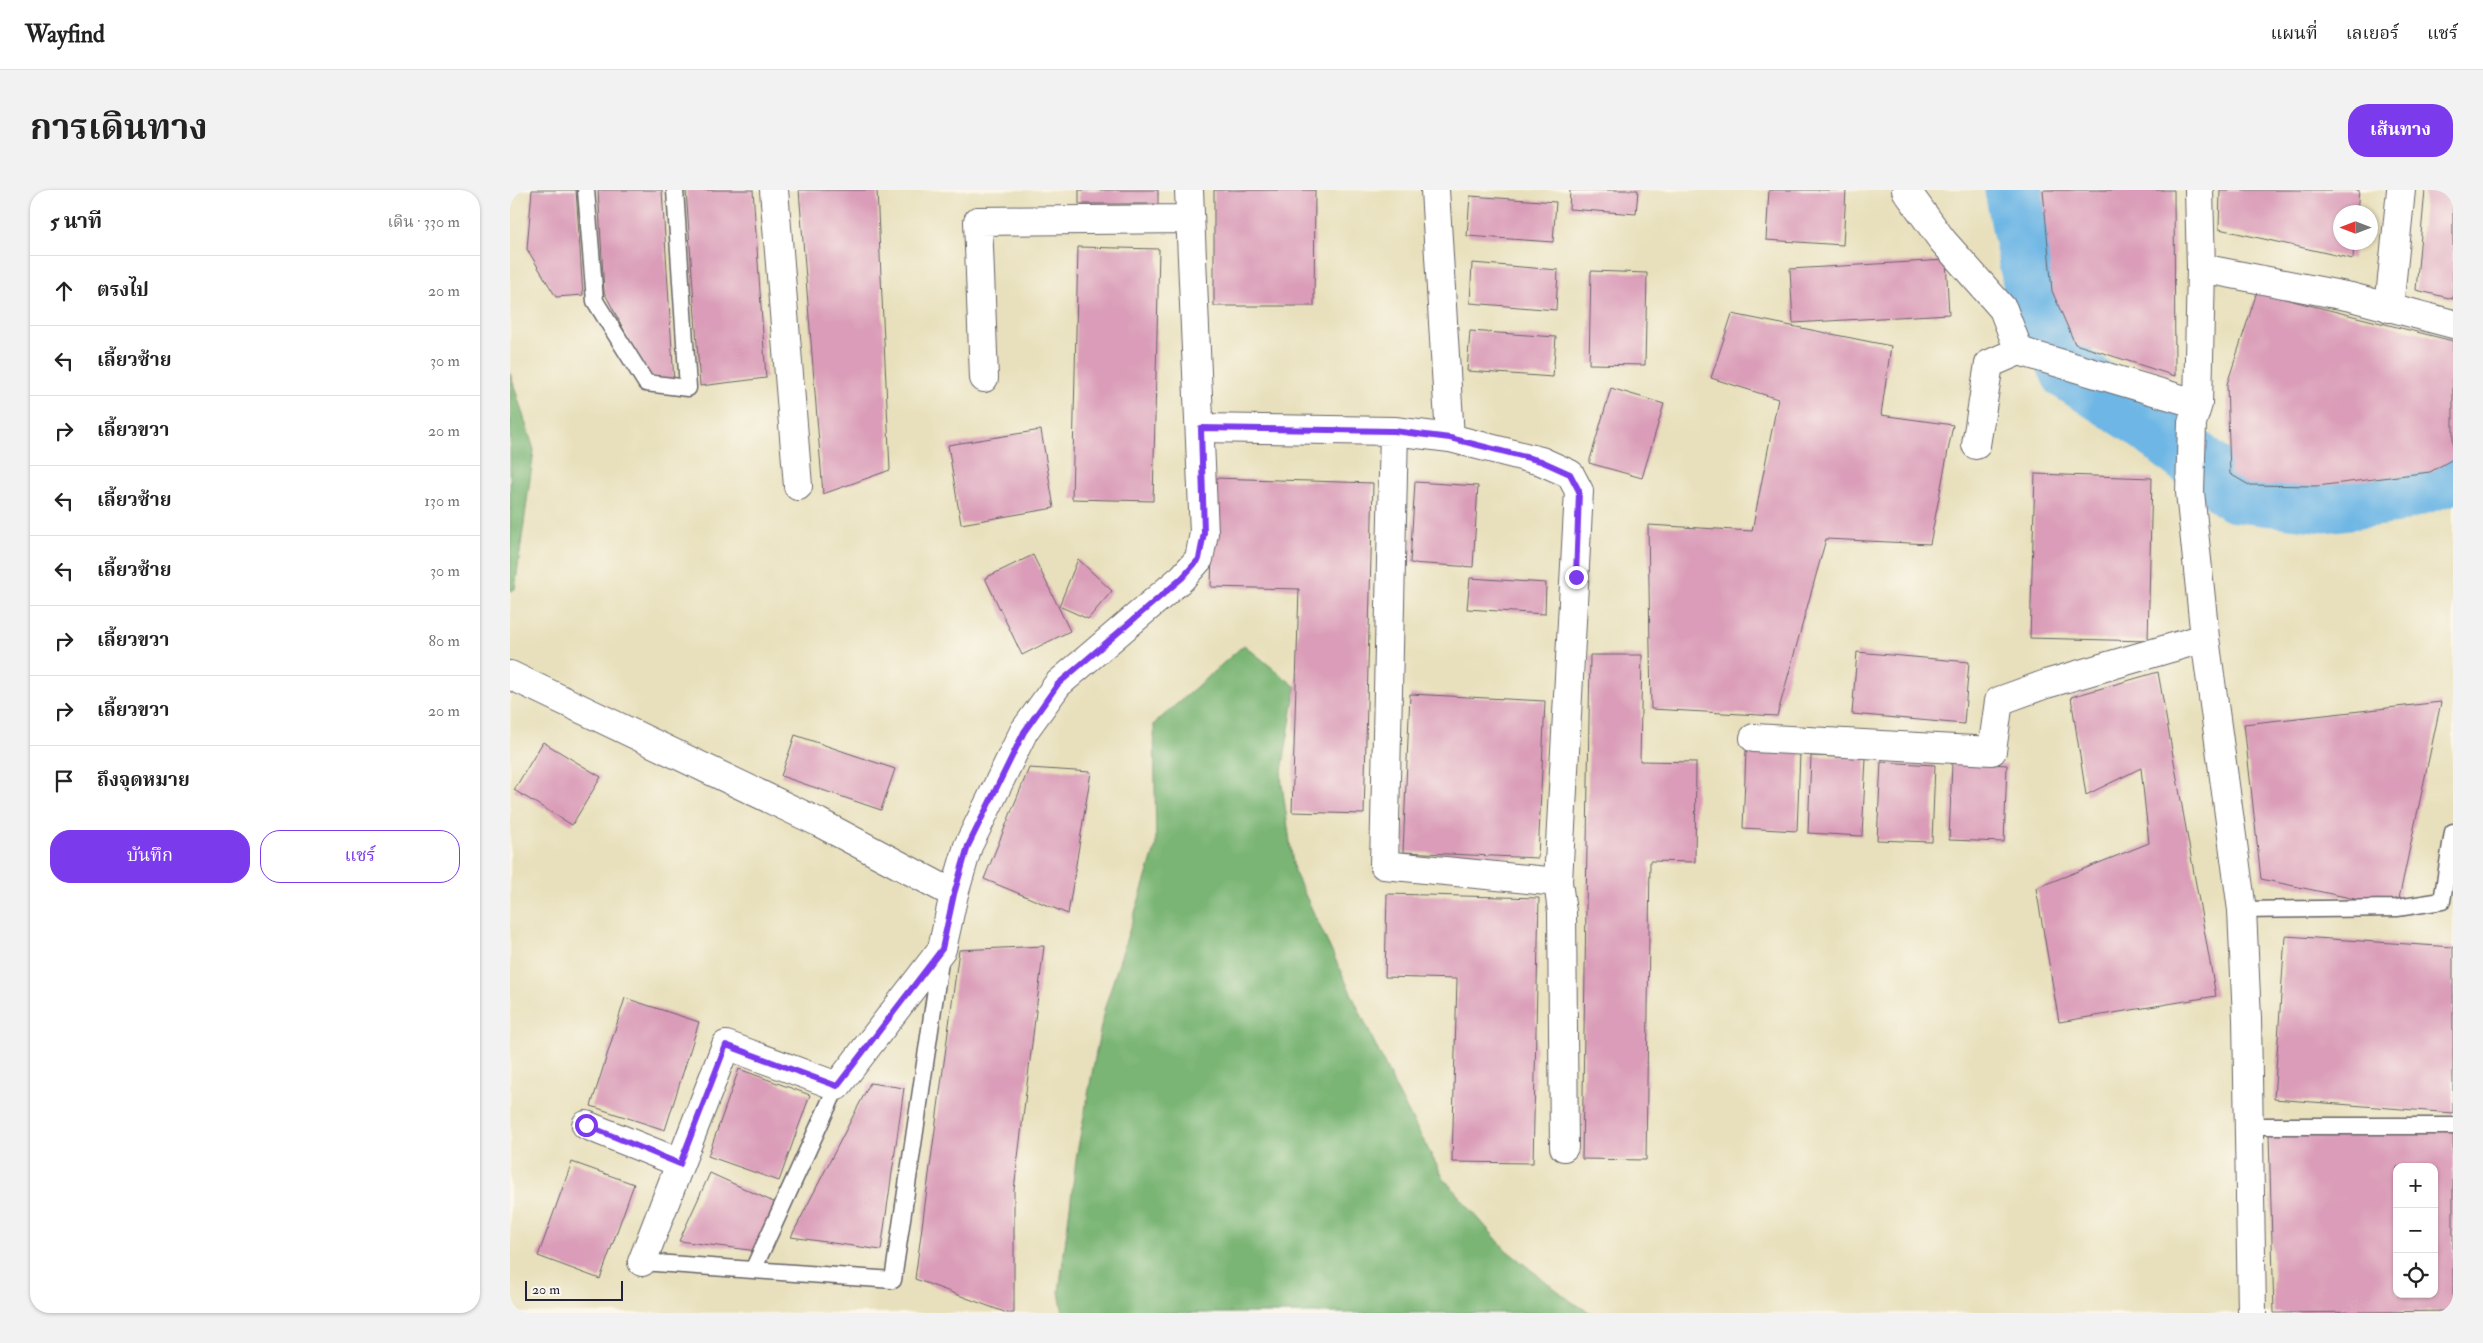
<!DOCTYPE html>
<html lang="th">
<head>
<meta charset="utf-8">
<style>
	:root { --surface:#fff; --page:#f2f2f2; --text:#222; --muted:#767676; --line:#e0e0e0; --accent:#7c3aed }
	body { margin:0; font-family:"IM FELL Double Pica","Noto Serif Thai",serif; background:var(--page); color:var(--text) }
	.controls { position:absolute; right:15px; bottom:15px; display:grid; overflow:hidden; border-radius:10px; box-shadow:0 1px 4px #0004 }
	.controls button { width:45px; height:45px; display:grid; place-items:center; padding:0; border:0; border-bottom:1px solid var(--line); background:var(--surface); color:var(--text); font:25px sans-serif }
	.compass { position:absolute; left:1823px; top:15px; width:45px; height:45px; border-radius:50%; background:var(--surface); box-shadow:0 1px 4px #0004; rotate:270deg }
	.scale { position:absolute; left:15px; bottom:12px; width:98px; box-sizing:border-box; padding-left:5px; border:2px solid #22223b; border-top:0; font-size:14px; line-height:18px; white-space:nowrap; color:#22223b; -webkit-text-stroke:4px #fbf7ec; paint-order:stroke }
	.stop { position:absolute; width:15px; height:15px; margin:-11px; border:4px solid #7c3aed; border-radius:50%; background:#fff }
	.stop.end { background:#7c3aed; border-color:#fff; box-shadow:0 1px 5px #0008 }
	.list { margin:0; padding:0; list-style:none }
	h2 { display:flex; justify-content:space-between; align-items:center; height:65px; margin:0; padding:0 20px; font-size:21px }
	h2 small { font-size:16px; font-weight:400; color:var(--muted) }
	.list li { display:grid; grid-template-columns:32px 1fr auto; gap:15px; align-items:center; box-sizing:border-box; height:70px; padding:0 20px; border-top:1px solid var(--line) }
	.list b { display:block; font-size:19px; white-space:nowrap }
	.list em { font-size:16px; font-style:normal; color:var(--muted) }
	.actions { display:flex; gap:10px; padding:15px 20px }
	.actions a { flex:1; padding:11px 0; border:1px solid var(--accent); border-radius:20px; text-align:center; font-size:18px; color:var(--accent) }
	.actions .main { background:var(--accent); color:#fff }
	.icon { flex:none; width:28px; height:28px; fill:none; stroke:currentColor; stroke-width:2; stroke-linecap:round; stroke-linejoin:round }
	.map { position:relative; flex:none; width:1943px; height:1123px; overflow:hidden; border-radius:20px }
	header { display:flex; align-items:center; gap:30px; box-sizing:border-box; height:70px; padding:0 25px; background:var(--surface); border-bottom:1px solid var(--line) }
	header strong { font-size:24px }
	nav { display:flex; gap:28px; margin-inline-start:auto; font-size:18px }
	.intro { display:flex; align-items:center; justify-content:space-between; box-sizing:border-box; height:120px; padding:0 30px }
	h1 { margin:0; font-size:35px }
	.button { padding:12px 22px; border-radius:20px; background:var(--accent); color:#fff; font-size:18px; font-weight:700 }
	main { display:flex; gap:30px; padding:0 30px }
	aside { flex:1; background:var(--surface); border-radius:20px; box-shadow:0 1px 4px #0004 }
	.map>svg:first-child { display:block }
</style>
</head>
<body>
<header>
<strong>Wayfind</strong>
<nav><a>แผนที่</a><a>เลเยอร์</a><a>แชร์</a></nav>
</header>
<div class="intro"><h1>การเดินทาง</h1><a class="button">เส้นทาง</a></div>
<main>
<aside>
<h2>5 นาที<small>เดิน · 330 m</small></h2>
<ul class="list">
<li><svg class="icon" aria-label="ahead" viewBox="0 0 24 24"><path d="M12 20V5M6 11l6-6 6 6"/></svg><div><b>ตรงไป</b></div><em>20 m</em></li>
<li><svg class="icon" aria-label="left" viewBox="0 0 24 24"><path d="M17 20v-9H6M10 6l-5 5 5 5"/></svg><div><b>เลี้ยวซ้าย</b></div><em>30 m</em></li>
<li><svg class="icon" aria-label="right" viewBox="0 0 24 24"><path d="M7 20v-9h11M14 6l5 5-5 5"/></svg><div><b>เลี้ยวขวา</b></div><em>20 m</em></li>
<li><svg class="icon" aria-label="left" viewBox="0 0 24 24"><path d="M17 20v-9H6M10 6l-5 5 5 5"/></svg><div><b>เลี้ยวซ้าย</b></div><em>130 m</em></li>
<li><svg class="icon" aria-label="left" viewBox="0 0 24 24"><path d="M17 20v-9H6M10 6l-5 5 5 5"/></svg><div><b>เลี้ยวซ้าย</b></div><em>30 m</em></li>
<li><svg class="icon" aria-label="right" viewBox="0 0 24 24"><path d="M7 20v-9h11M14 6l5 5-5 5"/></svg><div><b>เลี้ยวขวา</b></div><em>80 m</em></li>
<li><svg class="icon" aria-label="right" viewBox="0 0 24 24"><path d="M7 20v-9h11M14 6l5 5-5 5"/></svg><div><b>เลี้ยวขวา</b></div><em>20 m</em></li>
<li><svg class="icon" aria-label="arrive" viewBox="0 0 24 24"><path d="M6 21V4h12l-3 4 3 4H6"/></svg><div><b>ถึงจุดหมาย</b></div></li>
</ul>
<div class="actions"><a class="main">บันทึก</a><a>แชร์</a></div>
</aside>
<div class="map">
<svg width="1943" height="1123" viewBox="0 0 1943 1123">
	<rect width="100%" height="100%" fill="#fbf7ec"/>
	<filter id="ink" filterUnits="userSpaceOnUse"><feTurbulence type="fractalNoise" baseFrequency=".02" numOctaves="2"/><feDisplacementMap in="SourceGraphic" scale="10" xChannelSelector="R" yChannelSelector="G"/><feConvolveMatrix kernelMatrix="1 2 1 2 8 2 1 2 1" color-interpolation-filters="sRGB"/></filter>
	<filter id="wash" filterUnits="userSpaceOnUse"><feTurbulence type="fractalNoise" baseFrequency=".0096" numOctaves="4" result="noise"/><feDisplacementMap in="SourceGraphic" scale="20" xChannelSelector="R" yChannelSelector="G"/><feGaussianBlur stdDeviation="1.12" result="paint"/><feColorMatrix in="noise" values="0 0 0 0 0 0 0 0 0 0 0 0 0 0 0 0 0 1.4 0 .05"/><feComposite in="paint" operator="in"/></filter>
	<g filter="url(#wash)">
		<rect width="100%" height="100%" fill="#e8e0bc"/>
		<path fill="#7ab574" stroke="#4e6c58" d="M 0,183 L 24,260 L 5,399 L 0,401 Z
			M 734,455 L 786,497 L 771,587 L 784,681 L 886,899 L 934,989 L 996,1060 L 1062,1112 L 1081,1123 L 553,1123 L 549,1102 L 567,963 L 594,820 L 646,656 L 644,534 Z"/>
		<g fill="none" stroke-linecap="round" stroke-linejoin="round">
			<path stroke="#6db6e5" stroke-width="59" d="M 1504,0 L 1522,92 L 1560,182 L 1635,230 L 1726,303 L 1815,313 L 1881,305 L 1943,284"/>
		</g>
		<g id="blocks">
			<path fill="#da9cb8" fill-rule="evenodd" d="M 22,0 L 66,0 L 73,105 L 46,107 L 17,59 Z
				M 88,0 L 152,0 L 164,192 L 137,184 L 94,102 Z
				M 176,0 L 243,0 L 256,188 L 190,196 Z
				M 289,0 L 367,0 L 380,280 L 313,304 Z
				M 569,0 L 648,0 L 648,14 L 569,14 Z
				M 704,0 L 805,0 L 804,116 L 704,116 Z
				M 1060,0 L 1128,0 L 1126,24 L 1059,19 Z
				M 1259,0 L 1336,0 L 1333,55 L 1256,50 Z
				M 1533,0 L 1664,0 L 1665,186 L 1565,154 L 1542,101 Z
				M 1710,0 L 1849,0 L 1847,22 L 1830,22 L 1830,52 L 1844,52 L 1843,69 L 1709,39 Z
				M 1915,0 L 1943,0 L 1943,109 L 1906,100 Z
				M 960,6 L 1046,12 L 1043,52 L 957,46 Z
				M 568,57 L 649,59 L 643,311 L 562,309 Z
				M 1436,70 L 1439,124 L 1283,133 L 1280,79 Z
				M 962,73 L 1048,80 L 1046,120 L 960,113 Z
				M 1081,81 L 1137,83 L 1135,175 L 1079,174 Z
				M 1747,102 L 1943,151 L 1943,269 L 1920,282 L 1807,296 L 1739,295 L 1720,284 L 1717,194 Z
				M 1222,124 L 1381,156 L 1371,225 L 1443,235 L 1420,354 L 1316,349 L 1267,526 L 1141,519 L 1138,335 L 1242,341 L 1268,209 L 1201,188 Z
				M 960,141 L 1046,147 L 1043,187 L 957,181 Z
				M 1101,198 L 1154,214 L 1132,288 L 1079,273 Z
				M 531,240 L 544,318 L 451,334 L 438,255 Z
				M 1525,284 L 1642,288 L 1638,451 L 1520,448 Z
				M 704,288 L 863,293 L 854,624 L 782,622 L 789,399 L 701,397 Z
				M 905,292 L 968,296 L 963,377 L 900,373 Z
				M 523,365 L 560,441 L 512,465 L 475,388 Z
				M 568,369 L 602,401 L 578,429 L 549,416 Z
				M 960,388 L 1036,393 L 1035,424 L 957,419 Z
				M 1347,462 L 1459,472 L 1454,534 L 1342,524 Z
				M 1080,465 L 1132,465 L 1130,571 L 1186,572 L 1185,672 L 1140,671 L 1136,970 L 1072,969 Z
				M 1648,482 L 1706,806 L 1549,832 L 1526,698 L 1639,653 L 1631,578 L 1576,605 L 1561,507 Z
				M 900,504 L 1035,511 L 1028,668 L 893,662 Z
				M 1931,512 L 1887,718 L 1751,689 L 1734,534 Z
				M 285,545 L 385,579 L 371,620 L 271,586 Z
				M 33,552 L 91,587 L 62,635 L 4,600 Z
				M 1236,561 L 1290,563 L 1287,641 L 1233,638 Z
				M 1301,566 L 1356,568 L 1352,646 L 1298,643 Z
				M 1371,572 L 1425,575 L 1422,652 L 1367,650 Z
				M 1442,572 L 1497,575 L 1494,652 L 1439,650 Z
				M 519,578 L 581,582 L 558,724 L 474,689 Z
				M 877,704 L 1029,708 L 1023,973 L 942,972 L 947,789 L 875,787 Z
				M 1775,746 L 1943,757 L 1943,923 L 1764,909 Z
				M 534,756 L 504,1000 L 504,1123 L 497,1123 L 405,1089 L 449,760 Z
				M 115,808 L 189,832 L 155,940 L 81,916 Z
				M 229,879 L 300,905 L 269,991 L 198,966 Z
				M 360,893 L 394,898 L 371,1060 L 281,1047 Z
				M 1943,937 L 1943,1121 L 1764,1123 L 1759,944 ZM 1887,977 L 1924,977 L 1924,1104 L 1887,1104 Z
				M 62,972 L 124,994 L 90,1089 L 28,1066 Z
				M 200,983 L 268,1014 L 247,1061 L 169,1051 Z"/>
		</g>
	</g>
	<g filter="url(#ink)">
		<use href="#blocks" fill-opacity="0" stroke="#676468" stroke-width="1"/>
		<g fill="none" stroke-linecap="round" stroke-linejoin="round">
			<defs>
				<path id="service" d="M 76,0 L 85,111 L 136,193 L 178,198 L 165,0
					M 1732,720 L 1887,718 L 1932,711 L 1943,642
					M 1738,936 L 1943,936
					M 132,1072 L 383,1090 L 431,765
					M 243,1080 L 327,896"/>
				<path id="minor" d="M 264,0 L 288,296
					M 925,0 L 940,248
					M 1396,0 L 1432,50 L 1493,119 L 1509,161 L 1688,214
					M 1689,0 L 1691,78 L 1688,214 L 1682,233 L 1680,302 L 1695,448 L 1732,720 L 1737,829 L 1742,1123
					M 1691,78 L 1841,107 L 1943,134
					M 1879,118 L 1891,0
					M 474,188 L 468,31 L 680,29
					M 691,238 L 884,241 L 940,248 L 1031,271 L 1060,284 L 1069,301 L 1048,692 L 1052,722 L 1054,957
					M 884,241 L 874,675 L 1048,692
					M 1466,255 L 1479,174 L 1509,161
					M 0,485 L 308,632 L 444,704
					M 1244,548 L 1482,561 L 1489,511 L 1536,494 L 1695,448
					M 76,935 L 170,973
					M 132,1072 L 216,855 L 327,896 L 432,759 L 444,704 L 458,656 L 514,541 L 548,494 L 672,388 L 689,369 L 694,343 L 679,0"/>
			</defs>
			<use href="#service" stroke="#676468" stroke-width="19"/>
			<use href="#minor" stroke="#676468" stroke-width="30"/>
			<use href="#service" stroke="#fff" stroke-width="16"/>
			<use href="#minor" stroke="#fff" stroke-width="28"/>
		</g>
	</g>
	<g fill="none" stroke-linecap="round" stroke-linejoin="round" filter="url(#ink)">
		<path stroke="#7c3aed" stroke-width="6" d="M 76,935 L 170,974 L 216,855 L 327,896 L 432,759 L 444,704 L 458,656 L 514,542 L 548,494 L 672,388 L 689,369 L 694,343 L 691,238 L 884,241 L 940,248 L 1031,271 L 1060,284 L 1069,301 L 1066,387"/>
	</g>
</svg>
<div class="controls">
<button>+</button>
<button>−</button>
<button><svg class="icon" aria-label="locate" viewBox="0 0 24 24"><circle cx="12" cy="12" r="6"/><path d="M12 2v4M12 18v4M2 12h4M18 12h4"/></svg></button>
</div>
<svg class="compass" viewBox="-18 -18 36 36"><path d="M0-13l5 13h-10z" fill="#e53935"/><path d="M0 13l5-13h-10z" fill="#767676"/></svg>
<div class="scale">20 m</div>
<div class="stop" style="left:76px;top:935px"></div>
<div class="stop end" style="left:1066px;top:387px"></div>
</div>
</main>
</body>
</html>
